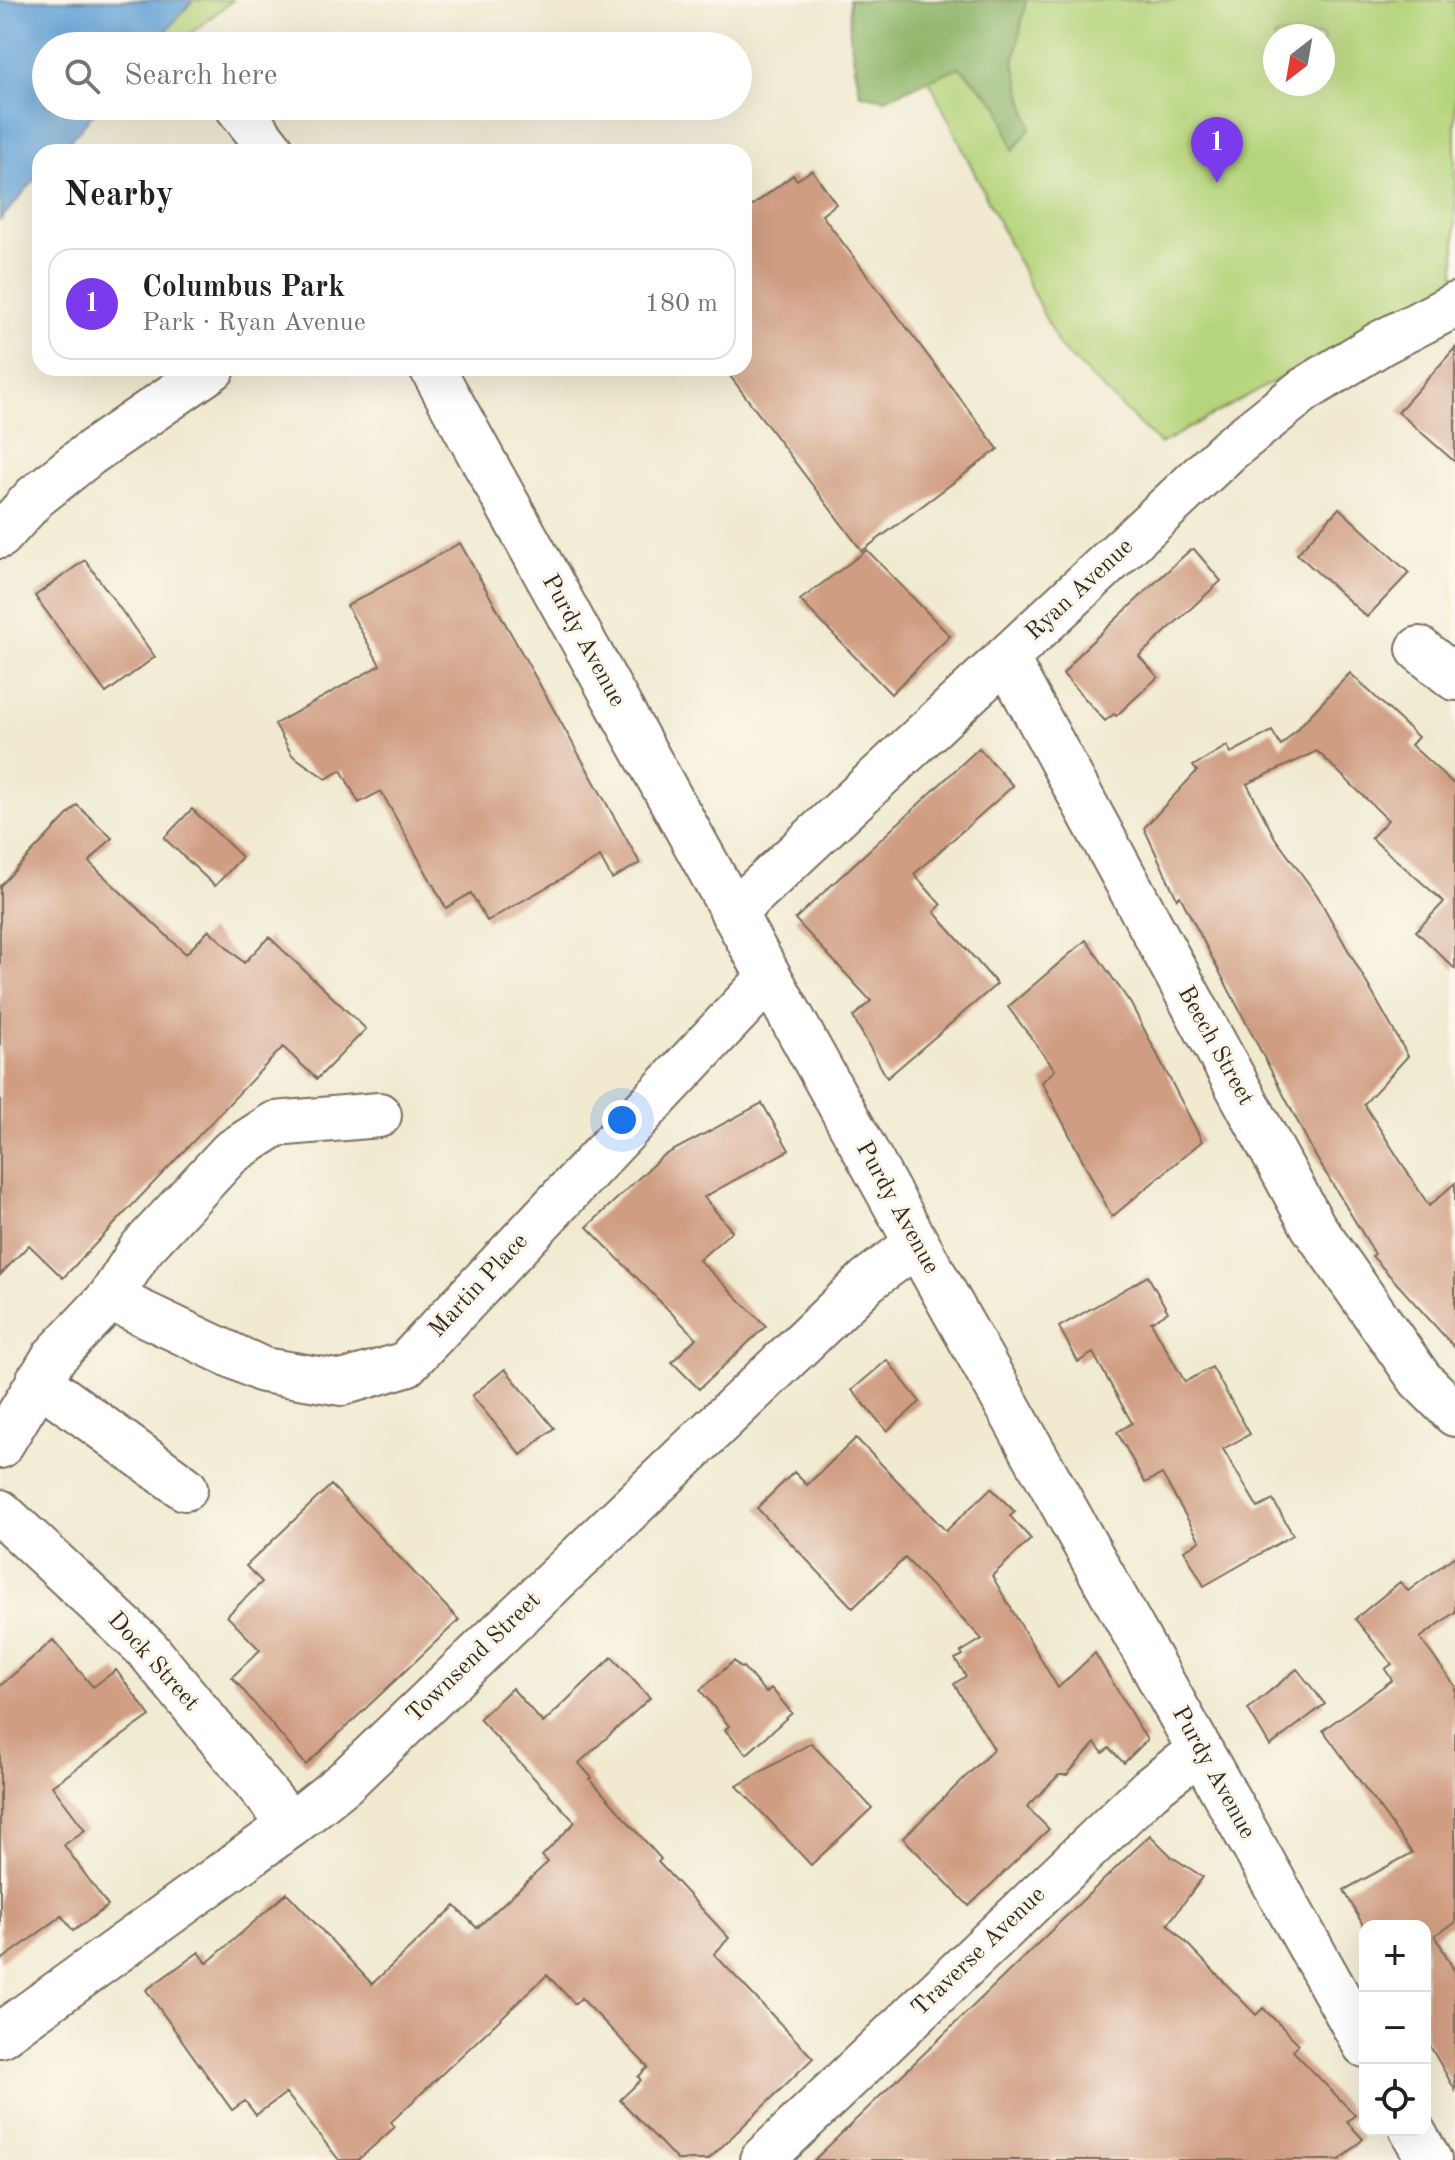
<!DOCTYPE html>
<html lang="en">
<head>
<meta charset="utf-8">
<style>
	:root { --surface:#fff; --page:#f2f2f2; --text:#202124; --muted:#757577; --line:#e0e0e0; --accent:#7c3aed }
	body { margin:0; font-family:"Old Standard TT",serif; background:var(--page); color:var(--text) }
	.controls { position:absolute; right:24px; bottom:24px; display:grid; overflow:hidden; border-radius:16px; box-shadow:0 8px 32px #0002 }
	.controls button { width:72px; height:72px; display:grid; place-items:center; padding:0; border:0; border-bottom:2px solid var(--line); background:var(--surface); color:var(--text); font:40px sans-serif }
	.compass { position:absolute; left:1263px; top:24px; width:72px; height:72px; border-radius:50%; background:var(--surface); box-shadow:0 8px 32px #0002; rotate:211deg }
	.you { position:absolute; left:622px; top:1120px; width:28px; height:28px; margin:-20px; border:6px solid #fff; border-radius:50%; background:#1a73e8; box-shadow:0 0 0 12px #1a73e833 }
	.badge { display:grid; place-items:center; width:52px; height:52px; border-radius:50%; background:var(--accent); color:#fff; font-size:26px; font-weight:700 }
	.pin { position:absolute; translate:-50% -66px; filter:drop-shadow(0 2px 4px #0008) }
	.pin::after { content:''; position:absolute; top:42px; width:28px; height:24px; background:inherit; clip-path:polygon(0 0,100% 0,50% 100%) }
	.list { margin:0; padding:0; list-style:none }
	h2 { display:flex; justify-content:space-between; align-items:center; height:104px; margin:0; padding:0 32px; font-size:34px }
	h2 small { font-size:26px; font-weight:400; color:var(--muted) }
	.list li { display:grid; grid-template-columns:52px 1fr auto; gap:24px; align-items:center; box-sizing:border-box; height:112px; margin:0 16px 16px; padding:0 16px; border:2px solid var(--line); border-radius:24px }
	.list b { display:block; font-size:30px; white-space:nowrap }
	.list p { margin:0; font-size:26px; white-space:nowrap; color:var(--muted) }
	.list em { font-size:26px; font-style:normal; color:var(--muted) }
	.icon { flex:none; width:44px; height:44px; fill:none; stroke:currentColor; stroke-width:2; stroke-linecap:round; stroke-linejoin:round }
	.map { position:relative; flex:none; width:1455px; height:2160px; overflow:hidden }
	.search { position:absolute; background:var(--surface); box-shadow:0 8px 32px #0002; left:32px; top:32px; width:720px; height:88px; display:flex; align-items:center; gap:20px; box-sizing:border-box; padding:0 28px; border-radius:44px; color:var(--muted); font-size:30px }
	.panel { position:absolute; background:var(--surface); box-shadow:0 8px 32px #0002; left:32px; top:144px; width:720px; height:232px; border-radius:24px }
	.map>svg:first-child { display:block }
</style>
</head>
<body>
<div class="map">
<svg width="1455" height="2160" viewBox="0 0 1455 2160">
	<rect width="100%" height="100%" fill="#fbf7ec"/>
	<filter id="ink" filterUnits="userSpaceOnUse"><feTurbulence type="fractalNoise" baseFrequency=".0125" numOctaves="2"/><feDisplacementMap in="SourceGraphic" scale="16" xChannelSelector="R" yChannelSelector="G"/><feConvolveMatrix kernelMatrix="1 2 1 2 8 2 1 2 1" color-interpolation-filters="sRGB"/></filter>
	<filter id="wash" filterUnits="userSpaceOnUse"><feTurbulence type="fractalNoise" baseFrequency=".006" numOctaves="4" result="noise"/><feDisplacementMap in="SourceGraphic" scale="32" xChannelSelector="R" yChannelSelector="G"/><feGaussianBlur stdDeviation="1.8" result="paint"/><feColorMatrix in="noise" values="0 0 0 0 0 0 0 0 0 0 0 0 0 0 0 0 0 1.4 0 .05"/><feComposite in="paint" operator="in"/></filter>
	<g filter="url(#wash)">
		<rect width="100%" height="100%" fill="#f1ead1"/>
		<path fill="#b6d47b" stroke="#787f4c" stroke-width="2" fill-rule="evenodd" d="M 193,0 L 233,0 L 175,46 L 153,46 Z
			M 890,0 L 1455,0 L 1455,282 L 1160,444 L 1059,346 ZM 1275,36 L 1323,36 L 1323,84 L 1275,84 Z"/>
		<path fill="#90b66b" stroke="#667044" stroke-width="2" d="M 849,0 L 1026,0 L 1014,64 L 1031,127 L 1013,151 L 999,106 L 959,67 L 885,99 L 860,94 L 850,38 Z"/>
		<path fill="#64a3d7" stroke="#50667a" stroke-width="2" d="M 0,0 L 193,0 L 153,46 L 46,46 L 46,106 L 100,106 L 60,152 L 40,152 L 40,174 L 0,220 Z"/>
		<g id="blocks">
			<path fill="#d09d82" d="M 812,170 L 836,204 L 822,215 L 998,449 L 862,551 L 724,368 L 744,368 L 744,212 L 793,175 L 797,180 Z
				M 1455,348 L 1455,462 L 1398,412 Z
				M 1339,508 L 1409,573 L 1367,617 L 1297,554 Z
				M 460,543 L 640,863 L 612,879 L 600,857 L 487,921 L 471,893 L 446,908 L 381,791 L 359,803 L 341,770 L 326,779 L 292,755 L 275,724 L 380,665 L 347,606 Z
				M 1194,549 L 1221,581 L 1139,656 L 1158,677 L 1116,716 L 1114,714 L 1105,721 L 1063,674 L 1083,650 L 1190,550 Z
				M 867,550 L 950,636 L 891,694 L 800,600 Z
				M 85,560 L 155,657 L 106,693 L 35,596 Z
				M 1350,673 L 1418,737 L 1411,745 L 1455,785 L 1455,969 L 1416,931 L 1444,902 L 1371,838 L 1388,820 L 1317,751 L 1247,784 L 1275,838 L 1317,895 L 1408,1056 L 1364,1104 L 1429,1206 L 1455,1183 L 1455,1348 L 1372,1256 L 1375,1254 L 1316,1157 L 1180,896 L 1177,899 L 1144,828 L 1197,771 L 1193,766 L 1227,746 L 1231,753 L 1272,731 L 1281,746 Z
				M 979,748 L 1013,786 L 914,874 L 941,905 L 934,912 L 997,984 L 887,1078 L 853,1017 L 871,1001 L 795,919 Z
				M 77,805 L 112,838 L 89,862 L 186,954 L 209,930 L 244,963 L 269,937 L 366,1029 L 317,1079 L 283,1047 L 63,1278 L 29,1245 L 0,1275 L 0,886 Z
				M 192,809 L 242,857 L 215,886 L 164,838 Z
				M 1086,940 L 1131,1004 L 1202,1141 L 1112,1217 L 1042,1082 L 1055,1070 L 1008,1007 Z
				M 762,1103 L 789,1150 L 704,1197 L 732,1231 L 699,1260 L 766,1326 L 699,1389 L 672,1362 L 696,1338 L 587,1227 L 661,1157 Z
				M 1148,1276 L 1168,1312 L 1151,1322 L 1185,1382 L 1212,1367 L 1250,1434 L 1223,1449 L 1258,1508 L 1273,1500 L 1293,1535 L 1204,1586 L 1184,1550 L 1200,1541 L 1162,1474 L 1145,1483 L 1117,1432 L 1132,1423 L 1093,1353 L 1078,1362 L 1059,1327 Z
				M 887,1360 L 920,1402 L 887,1431 L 852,1390 Z
				M 505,1369 L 554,1428 L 521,1455 L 472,1396 Z
				M 856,1438 L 946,1531 L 991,1488 L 1015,1512 L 1010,1516 L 1031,1539 L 992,1576 L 1058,1688 L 1095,1653 L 1147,1740 L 1124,1763 L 1109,1748 L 1103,1753 L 1095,1743 L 1067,1775 L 1059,1775 L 1027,1807 L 1049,1829 L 969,1906 L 903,1838 L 994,1749 L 954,1684 L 966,1676 L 955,1659 L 963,1655 L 961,1652 L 982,1639 L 905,1558 L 853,1608 L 757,1508 L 794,1472 L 807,1485 Z
				M 331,1485 L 459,1620 L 306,1765 L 232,1677 L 260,1650 L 227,1616 L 262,1582 L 246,1566 Z
				M 1455,1556 L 1455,1612 L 1420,1638 L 1455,1686 L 1455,1923 L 1435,1935 L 1455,1972 L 1455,2090 L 1425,2037 L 1425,1926 L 1365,1926 L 1365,1929 L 1344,1890 L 1412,1853 L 1323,1730 L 1392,1680 L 1385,1669 L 1392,1664 L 1355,1619 L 1400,1582 L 1408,1591 Z
				M 53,1640 L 93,1687 L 116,1670 L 150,1716 L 52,1786 L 85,1830 L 64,1845 L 108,1906 L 73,1931 L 62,1916 L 0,1961 L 0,1686 Z
				M 612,1657 L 650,1698 L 579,1763 L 592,1778 L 590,1779 L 661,1859 L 658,1862 L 729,1938 L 714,1954 L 813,2058 L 708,2160 L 677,2160 L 620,2100 L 641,2080 L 638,2077 L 648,2067 L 581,1998 L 575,2004 L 547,1975 L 391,2122 L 395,2127 L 358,2160 L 339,2160 L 286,2093 L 256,2115 L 245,2101 L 232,2110 L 146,1990 L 199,1952 L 207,1963 L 287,1893 L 372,1984 L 455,1906 L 477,1928 L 548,1862 L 542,1856 L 575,1822 L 479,1719 L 512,1688 L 543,1723 Z
				M 734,1661 L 741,1668 L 743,1667 L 766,1693 L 771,1688 L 792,1713 L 747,1754 L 725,1730 L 729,1726 L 700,1690 Z
				M 1297,1669 L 1325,1704 L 1270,1746 L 1248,1709 Z
				M 811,1743 L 872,1808 L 811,1865 L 737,1786 Z
				M 1150,1835 L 1172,1857 L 1203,1877 L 1168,1924 L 1256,2015 L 1263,2008 L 1299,2044 L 1293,2051 L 1355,2115 L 1347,2122 L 1363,2139 L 1340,2160 L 814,2160 Z"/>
		</g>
	</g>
	<g filter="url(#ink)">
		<use href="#blocks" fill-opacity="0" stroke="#7b6d5d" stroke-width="2"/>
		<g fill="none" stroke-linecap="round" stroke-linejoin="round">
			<defs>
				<path id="minor" d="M 237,106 L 273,152
					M 432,368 L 917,1244 L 1365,2045
					M 0,536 L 35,497 L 89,454 L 213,368
					M 1419,649 L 1455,678
					M 1006,658 L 1313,1226 L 1420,1379 L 1455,1414
					M 733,913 L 1230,449 L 1304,390 L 1381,343 L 1455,305
					M 110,1298 L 141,1249 L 230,1153 L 275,1124 L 379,1115
					M 38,1381 L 185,1488
					M 0,1446 L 54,1357 L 110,1298 L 263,1370 L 342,1383 L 406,1364 L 769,978
					M 0,1512 L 147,1649 L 291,1825
					M 0,2035 L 291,1825 L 345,1782 L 868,1280 L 917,1244
					M 1412,2130 L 1429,2160
					M 762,2160 L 1150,1789 L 1200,1750"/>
			</defs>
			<use href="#minor" stroke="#7b6d5d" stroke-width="48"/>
			<use href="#minor" stroke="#fff" stroke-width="44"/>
		</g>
	</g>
	<g text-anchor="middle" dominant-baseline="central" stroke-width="6" stroke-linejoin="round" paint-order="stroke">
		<g font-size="24" fill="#3b2a1e" stroke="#fbf7ec">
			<text transform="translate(1080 590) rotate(-43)">Ryan Avenue</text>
			<text transform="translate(583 641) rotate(61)">Purdy Avenue</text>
			<text transform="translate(1215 1046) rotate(61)">Beech Street</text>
			<text transform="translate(897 1208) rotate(61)">Purdy Avenue</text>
			<text transform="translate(479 1286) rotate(-47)">Martin Place</text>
			<text transform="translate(474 1658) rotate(-44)">Townsend Street</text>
			<text transform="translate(153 1662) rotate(48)">Dock Street</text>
			<text transform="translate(1213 1773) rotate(61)">Purdy Avenue</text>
			<text transform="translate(979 1952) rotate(-44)">Traverse Avenue</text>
		</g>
	</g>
</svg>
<div class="controls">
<button>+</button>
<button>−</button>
<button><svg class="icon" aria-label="locate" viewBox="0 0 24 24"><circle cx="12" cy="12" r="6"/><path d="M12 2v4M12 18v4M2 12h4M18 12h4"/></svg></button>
</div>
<svg class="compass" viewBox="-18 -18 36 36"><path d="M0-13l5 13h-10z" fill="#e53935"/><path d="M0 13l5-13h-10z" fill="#757577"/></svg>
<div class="you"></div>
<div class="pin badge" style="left:1217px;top:183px">1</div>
<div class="search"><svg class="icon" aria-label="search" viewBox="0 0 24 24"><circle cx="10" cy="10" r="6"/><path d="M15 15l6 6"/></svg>Search here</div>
<section class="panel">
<h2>Nearby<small></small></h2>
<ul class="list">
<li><span class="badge">1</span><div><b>Columbus Park</b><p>Park · Ryan Avenue</p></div><em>180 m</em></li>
</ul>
</section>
</div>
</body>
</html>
